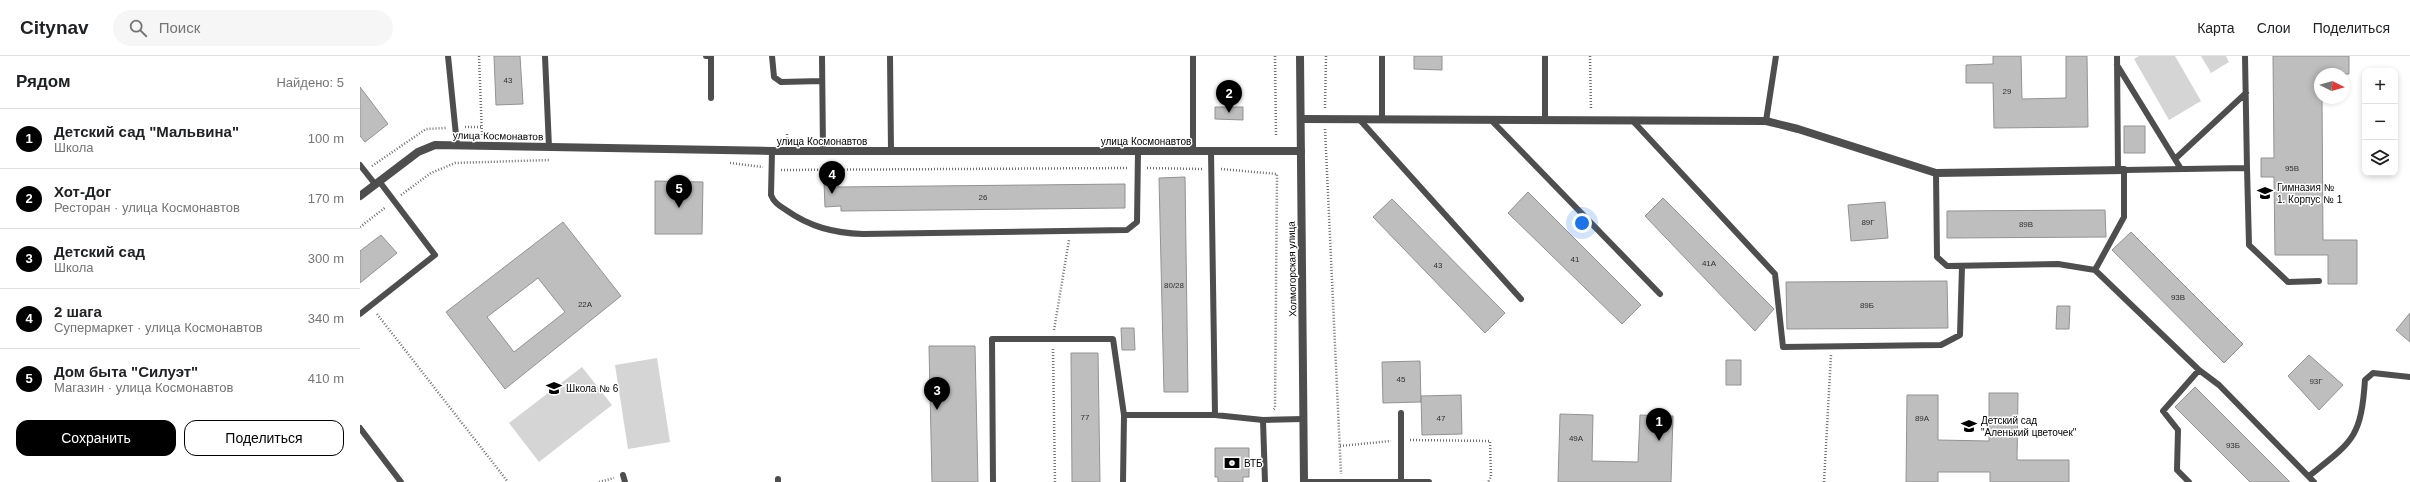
<!DOCTYPE html>
<html lang="ru">
<head>
<meta charset="utf-8">
<style>
	:root { --surface:#fff; --page:#f6f6f6; --text:#202124; --muted:#757577; --line:#e0e0e0; --accent:#000 }
	body { margin:0; font-family:Helvetica,sans-serif; background:var(--page); color:var(--text) }
	.controls { position:absolute; right:12px; top:12px; display:grid; overflow:hidden; border-radius:8px; box-shadow:0 2px 6px #0003 }
	.controls button { width:36px; height:36px; display:grid; place-items:center; padding:0; border:0; border-bottom:1px solid var(--line); background:var(--surface); color:var(--text); font:20px sans-serif }
	.compass { position:absolute; left:1954px; top:12px; width:36px; height:36px; border-radius:50%; background:var(--surface); box-shadow:0 2px 6px #0003; rotate:96deg }
	.you { position:absolute; left:1222px; top:167px; width:14px; height:14px; margin:-10px; border:3px solid #fff; border-radius:50%; background:#1a73e8; box-shadow:0 0 0 6px #1a73e833 }
	.badge { display:grid; place-items:center; width:26px; height:26px; border-radius:50%; background:var(--accent); color:#fff; font-size:13px; font-weight:700 }
	.pin { position:absolute; translate:-50% -33px; filter:drop-shadow(0 1px 2px #0008) }
	.pin::after { content:''; position:absolute; top:21px; width:14px; height:12px; background:inherit; clip-path:polygon(0 0,100% 0,50% 100%) }
	.list { margin:0; padding:0; list-style:none }
	h2 { display:flex; justify-content:space-between; align-items:center; height:52px; margin:0; padding:0 16px; font-size:17px }
	h2 small { font-size:13px; font-weight:400; color:var(--muted) }
	.list li { display:grid; grid-template-columns:26px 1fr auto; gap:12px; align-items:center; box-sizing:border-box; height:60px; padding:0 16px; border-top:1px solid var(--line) }
	.list b { display:block; font-size:15px; white-space:nowrap }
	.list p { margin:0; font-size:13px; white-space:nowrap; color:var(--muted) }
	.list em { font-size:13px; font-style:normal; color:var(--muted) }
	.actions { display:flex; gap:8px; padding:12px 16px }
	.actions a { flex:1; padding:9px 0; border:1px solid var(--accent); border-radius:12px; text-align:center; font-size:14px; color:var(--accent) }
	.actions .main { background:var(--accent); color:#fff }
	.icon { flex:none; width:22px; height:22px; fill:none; stroke:currentColor; stroke-width:2; stroke-linecap:round; stroke-linejoin:round }
	.map { position:relative; flex:none; width:2050px; height:426px; overflow:hidden }
	header { display:flex; align-items:center; gap:24px; box-sizing:border-box; height:56px; padding:0 20px; background:var(--surface); border-bottom:1px solid var(--line) }
	header strong { font-size:19px }
	nav { display:flex; gap:22px; margin-inline-start:auto; font-size:14px }
	.search { width:280px; height:36px; background:var(--page); display:flex; align-items:center; gap:10px; box-sizing:border-box; padding:0 14px; border-radius:22px; color:var(--muted); font-size:15px }
	main { display:flex }
	aside { flex:1; background:var(--surface) }
	.map>svg:first-child { display:block }
</style>
</head>
<body>
<header>
<strong>Citynav</strong>
<div class="search"><svg class="icon" aria-label="search" viewBox="0 0 24 24"><circle cx="10" cy="10" r="6"/><path d="M15 15l6 6"/></svg>Поиск</div>
<nav><a>Карта</a><a>Слои</a><a>Поделиться</a></nav>
</header>
<main>
<aside>
<h2>Рядом<small>Найдено: 5</small></h2>
<ul class="list">
<li><span class="badge">1</span><div><b>Детский сад &quot;Мальвина&quot;</b><p>Школа</p></div><em>100 m</em></li>
<li><span class="badge">2</span><div><b>Хот-Дог</b><p>Ресторан · улица Космонавтов</p></div><em>170 m</em></li>
<li><span class="badge">3</span><div><b>Детский сад</b><p>Школа</p></div><em>300 m</em></li>
<li><span class="badge">4</span><div><b>2 шага</b><p>Супермаркет · улица Космонавтов</p></div><em>340 m</em></li>
<li><span class="badge">5</span><div><b>Дом быта &quot;Силуэт&quot;</b><p>Магазин · улица Космонавтов</p></div><em>410 m</em></li>
</ul>
<div class="actions"><a class="main">Сохранить</a><a>Поделиться</a></div>
</aside>
<div class="map">
<svg width="2050" height="426" viewBox="0 0 2050 426">
	<rect width="100%" height="100%" fill="#fff"/>
	<path fill="#d5d5d5" d="M 1779,0 L 1815,0 L 1841,45 L 1809,64 L 1774,3 Z
		M 1841,0 L 1866,0 L 1869,6 L 1851,17 Z
		M 297,302 L 310,386 L 268,393 L 255,309 Z
		M 222,311 L 252,349 L 179,406 L 149,367 Z"/>
	<path fill="#bebebe" stroke="#929292" fill-rule="evenodd" d="M 134,0 L 160,0 L 163,48 L 136,49 Z
		M 1054,0 L 1082,0 L 1082,14 L 1054,13 Z
		M 1633,0 L 1661,0 L 1662,43 L 1706,42 L 1706,0 L 1727,0 L 1728,71 L 1634,72 L 1633,27 L 1606,27 L 1606,9 L 1633,8 Z
		M 1913,0 L 1989,0 L 1989,18 L 1960,18 L 1960,42 L 1962,42 L 1963,184 L 1997,184 L 1997,228 L 1968,228 L 1968,199 L 1915,199 L 1914,121 L 1901,121 L 1901,102 L 1914,102 Z
		M 0,31 L 28,68 L 5,86 L 0,80 Z
		M 855,51 L 883,51 L 883,64 L 855,63 Z
		M 1764,70 L 1785,70 L 1785,97 L 1764,97 Z
		M 825,121 L 828,336 L 804,336 L 799,122 Z
		M 295,125 L 343,126 L 342,178 L 295,178 Z
		M 464,126 L 478,126 L 478,131 L 765,128 L 765,152 L 481,155 L 481,150 L 465,151 Z
		M 1168,136 L 1281,249 L 1262,268 L 1148,157 Z
		M 1303,142 L 1414,253 L 1395,275 L 1285,160 Z
		M 1032,143 L 1145,257 L 1125,277 L 1013,161 Z
		M 1525,146 L 1528,182 L 1491,185 L 1488,149 Z
		M 1745,154 L 1746,181 L 1587,182 L 1587,155 Z
		M 203,166 L 261,240 L 145,333 L 86,256 ZM 178,222 L 205,256 L 154,296 L 127,261 Z
		M 1771,176 L 1883,288 L 1864,307 L 1752,194 Z
		M 21,179 L 37,197 L 0,227 L 0,195 Z
		M 1587,225 L 1588,272 L 1427,273 L 1426,226 Z
		M 1697,250 L 1710,250 L 1709,273 L 1696,273 Z
		M 2050,257 L 2050,286 L 2036,274 Z
		M 761,272 L 774,272 L 775,294 L 762,294 Z
		M 569,290 L 615,290 L 618,426 L 572,426 Z
		M 711,297 L 738,297 L 740,426 L 712,426 Z
		M 1949,299 L 1983,329 L 1959,354 L 1928,320 Z
		M 1366,304 L 1381,304 L 1381,329 L 1366,329 Z
		M 1060,305 L 1061,346 L 1023,347 L 1022,306 Z
		M 1835,331 L 1930,426 L 1890,426 L 1815,351 Z
		M 1629,337 L 1658,337 L 1657,404 L 1709,404 L 1709,426 L 1630,426 L 1630,416 L 1578,416 L 1578,426 L 1546,426 L 1547,339 L 1578,339 L 1578,384 L 1629,385 Z
		M 1101,339 L 1102,378 L 1062,379 L 1061,340 Z
		M 1200,358 L 1233,359 L 1232,405 L 1278,406 L 1280,359 L 1313,360 L 1311,426 L 1198,426 Z
		M 855,392 L 889,392 L 889,421 L 883,421 L 883,426 L 858,426 L 858,421 L 855,421 Z"/>
	<g fill="none" stroke-linecap="round" stroke-linejoin="round">
		<path stroke="#707070" stroke-width="2.5" stroke-dasharray="1 2" stroke-linecap="butt" d="M 119,0 L 122,79
			M 915,0 L 916,80
			M 1230,0 L 1231,54
			M 965,52 L 966,0
			M 105,71 L 122,71
			M 965,73 L 981,418
			M 427,85 L 427,77
			M 370,107 L 403,111
			M 12,110 L 66,73 L 86,72
			M 787,112 L 842,113
			M 861,113 L 917,118 L 915,352 L 913,354
			M 421,114 L 768,112
			M 41,139 L 71,117 L 95,107 L 189,104
			M 0,171 L 26,151
			M 17,258 L 148,426
			M 694,274 L 709,184
			M 693,293 L 695,426
			M 1050,384 L 1130,385 L 1131,421 L 1128,426
			M 980,390 L 1031,385
			M 239,426 L 254,422
			M 1464,426 L 1471,299"/>
		<path stroke="#4e4e4e" stroke-width="6" d="M 88,0 L 97,89
			M 185,0 L 189,91
			M 346,0 L 351,0 L 351,42
			M 412,0 L 414,21 L 421,26 L 462,25
			M 462,0 L 463,95
			M 530,0 L 531,95
			M 1757,0 L 1758,114
			M 1757,9 L 1821,113
			M 999,63 L 1161,243
			M 1022,63 L 1022,0
			M 1131,64 L 1300,238
			M 1185,64 L 1185,0
			M 1272,64 L 1415,218 L 1423,291 L 1581,289 L 1600,279 L 1602,210
			M 1406,65 L 1416,0
			M 412,95 L 411,139 C 414,147 420,150 426,154 C 450,171 474,177 503,178 L 767,174 L 777,166 L 778,95
			M 833,95 L 833,0
			M 851,95 L 855,359
			M 1815,103 L 1886,37
			M 0,109 L 15,128
			M 1887,112 L 1889,189 L 1928,226 L 1959,225
			M 1576,117 L 1577,201 L 1587,210 L 1698,208 L 1735,214 L 1839,314 L 1859,329 L 1954,426
			M 1735,214 L 1764,161 L 1764,114 L 1887,112 L 1885,0
			M 0,258 L 75,199 L 19,125
			M 764,359 L 855,359 L 903,364 L 943,363
			M 903,364 L 905,426
			M 0,372 L 41,426
			M 263,419 L 265,426
			M 1949,420 C 1993,385 2001,382 2005,324 L 2013,317 L 2050,321
			M 418,423 L 418,426
			M 633,426 L 632,283 L 753,283 L 764,359 L 763,426
			M 944,426 L 1069,426
			M 1041,426 L 1041,357
			M 1829,426 L 1817,414 L 1818,374 L 1803,355 L 1839,314"/>
		<path stroke="#4e4e4e" stroke-width="8" d="M 941,63 L 1406,65 L 1438,73 L 1576,117 L 1764,114
			M 0,140 L 58,96 L 75,89 L 412,95 L 941,95"/>
		<path stroke="#4e4e4e" stroke-width="8" d="M 940,0 L 944,426"/>
	</g>
	<defs>
		<symbol id="school-bare" viewBox="-9 -9 18 18"><path d="M0-5L7-2L0 1L-7-2ZM-4 1L0 2.5L4 1V4Q0 6-4 4Z" fill="#000" stroke="#fff" stroke-width="2.5" paint-order="stroke"/></symbol>
		<symbol id="bank-bare" viewBox="-9 -9 18 18"><path d="M-6-4H6V4H-6ZM0-2.3a2.3 2.3 0 1 0 0 4.6a2.3 2.3 0 1 0 0-4.6Z" fill="#000" stroke="#fff" stroke-width="2.5" paint-order="stroke"/></symbol>
	</defs>
	<g fill-rule="evenodd">
		<use href="#school-bare" x="1894" y="126" width="22" height="22"/>
		<use href="#school-bare" x="183" y="321" width="22" height="22"/>
		<use href="#school-bare" x="1598" y="359" width="22" height="22"/>
		<use href="#bank-bare" x="861" y="396" width="22" height="22"/>
	</g>
	<g text-anchor="middle" dominant-baseline="central" stroke-width="3" stroke-linejoin="round" paint-order="stroke">
		<g font-size="8" fill="#303030">
			<text x="148" y="24">43</text>
			<text x="1647" y="35">29</text>
			<text x="1932" y="112">95В</text>
			<text x="623" y="141">26</text>
			<text x="1508" y="166">89Г</text>
			<text x="1666" y="168">89В</text>
			<text x="1215" y="203">41</text>
			<text x="1349" y="207">41А</text>
			<text x="1078" y="209">43</text>
			<text x="814" y="229">80/28</text>
			<text x="1818" y="241">93В</text>
			<text x="225" y="248">22А</text>
			<text x="1507" y="249">89Б</text>
			<text x="1041" y="323">45</text>
			<text x="1956" y="325">93Г</text>
			<text x="725" y="361">77</text>
			<text x="1081" y="362">47</text>
			<text x="1562" y="362">89А</text>
			<text x="1216" y="382">49А</text>
			<text x="1873" y="389">93Б</text>
		</g>
		<g font-size="10" fill="#000" stroke="#fff">
			<text transform="translate(138 80) rotate(1)">улица Космонавтов</text>
			<text x="462" y="85">улица Космонавтов</text>
			<text x="786" y="85">улица Космонавтов</text>
			<text transform="translate(932 213) rotate(-91)">Холмогорская улица</text>
		</g>
		<g font-size="10" fill="#000" stroke="#fff" text-anchor="start">
			<text x="1917" y="131">Гимназия №<tspan x="1917" dy="12">1. Корпус № 1</tspan></text>
			<text x="206" y="332">Школа № 6</text>
			<text x="1621" y="364">Детский сад<tspan x="1621" dy="12">"Аленький цветочек"</tspan></text>
			<text x="884" y="407">ВТБ</text>
		</g>
	</g>
</svg>
<div class="controls">
<button>+</button>
<button>−</button>
<button><svg class="icon" aria-label="layers" viewBox="0 0 24 24"><path d="M12 4l9 5-9 5-9-5zM3 14l9 5 9-5"/></svg></button>
</div>
<svg class="compass" viewBox="-18 -18 36 36"><path d="M0-13l5 13h-10z" fill="#e53935"/><path d="M0 13l5-13h-10z" fill="#757577"/></svg>
<div class="you"></div>
<div class="pin badge" style="left:1299px;top:385px">1</div>
<div class="pin badge" style="left:869px;top:57px">2</div>
<div class="pin badge" style="left:577px;top:354px">3</div>
<div class="pin badge" style="left:472px;top:138px">4</div>
<div class="pin badge" style="left:319px;top:152px">5</div>
</div>
</main>
</body>
</html>
